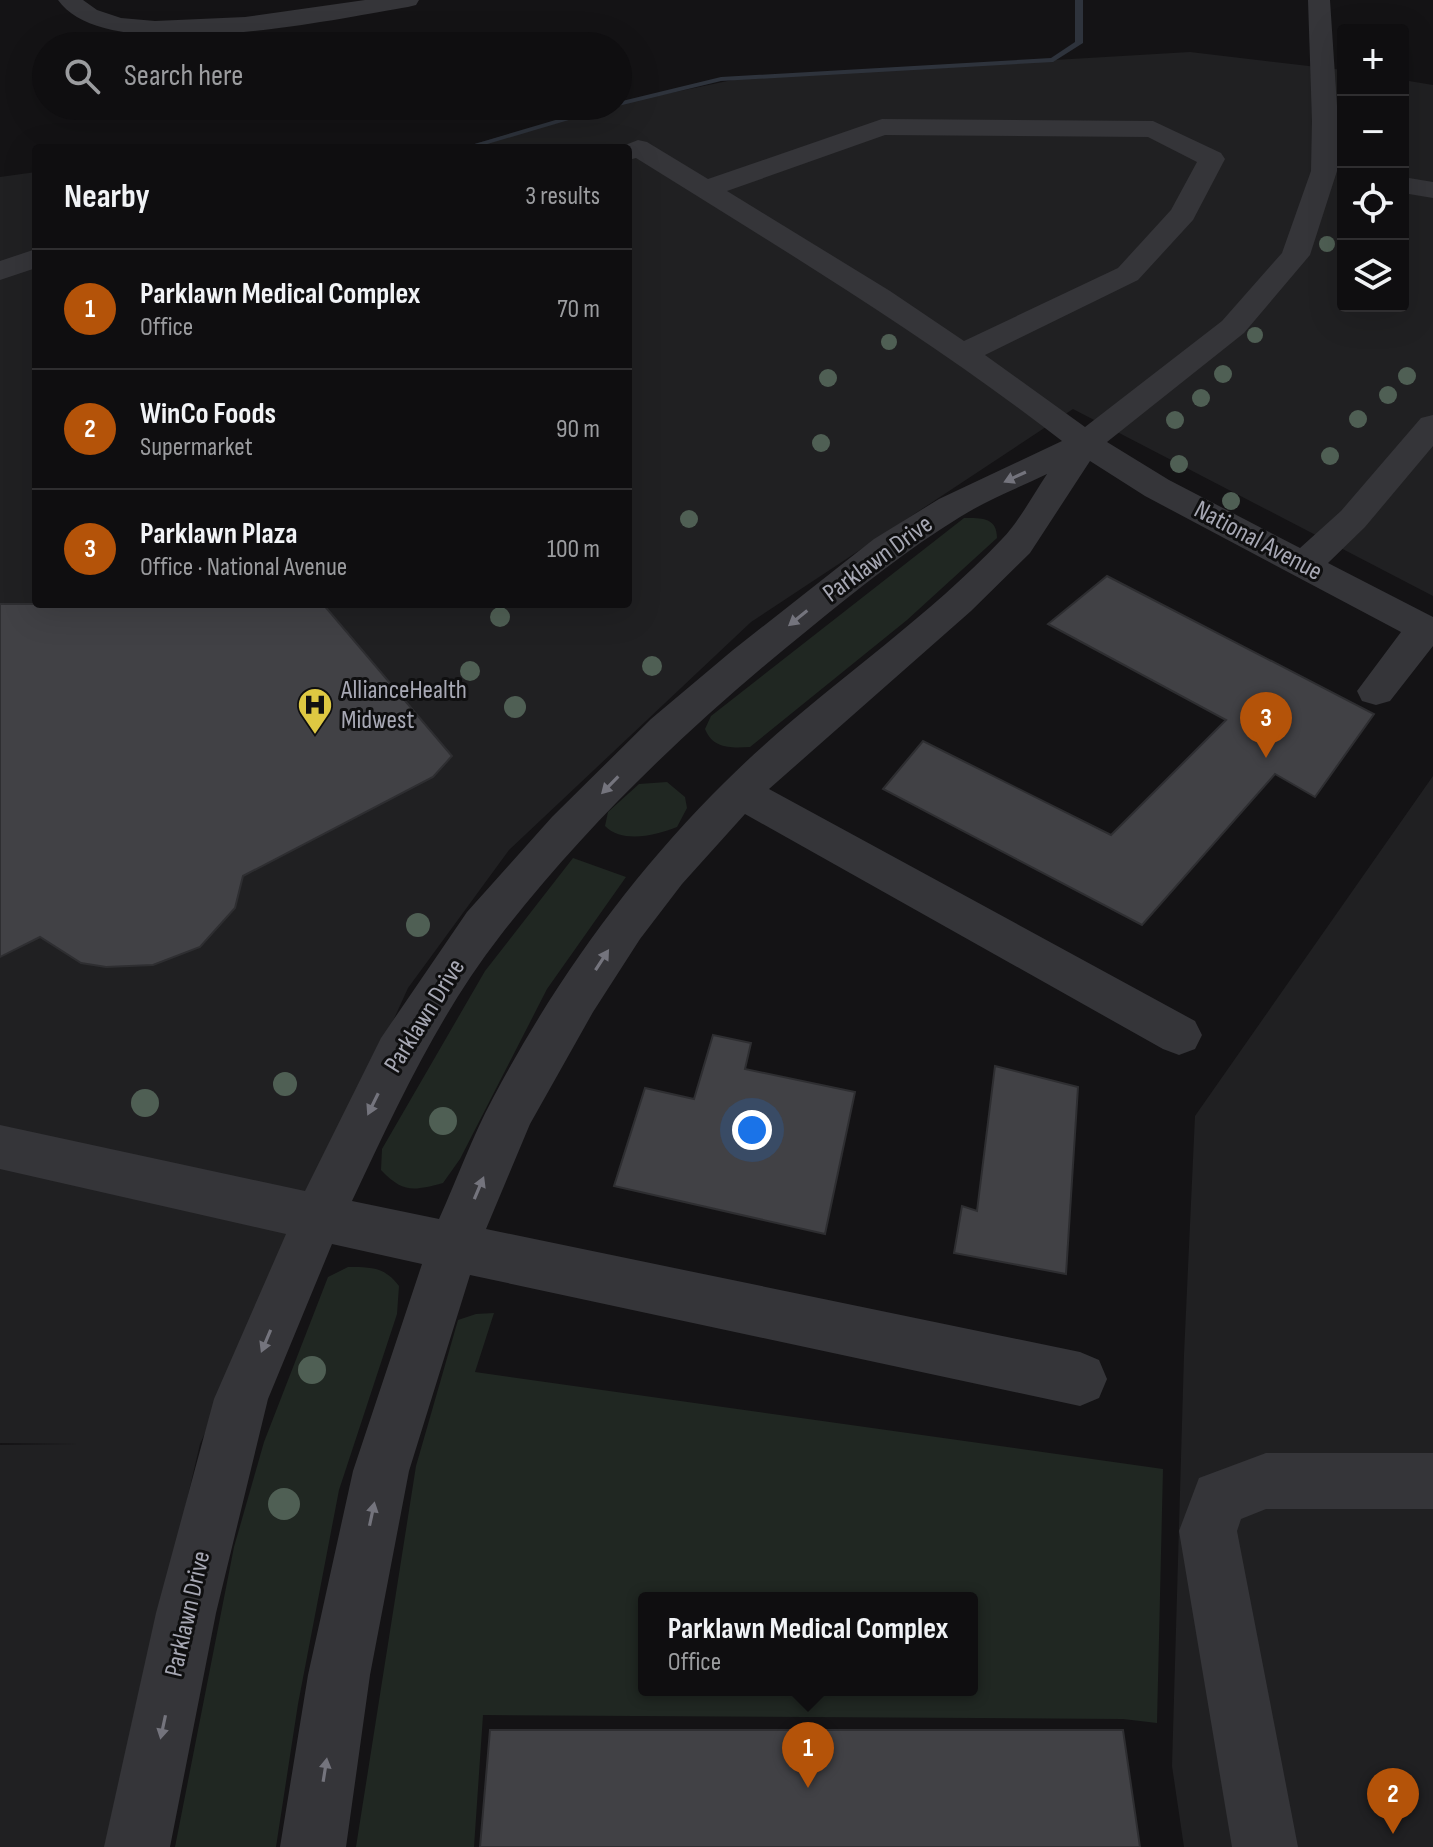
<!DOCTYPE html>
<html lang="en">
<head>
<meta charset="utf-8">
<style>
	:root { --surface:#0f0e10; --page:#181719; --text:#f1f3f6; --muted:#9b9c9f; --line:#2f2e30; --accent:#b45309 }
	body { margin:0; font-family:"Sofia Sans Condensed",sans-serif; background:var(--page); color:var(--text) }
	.controls { position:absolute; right:24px; top:24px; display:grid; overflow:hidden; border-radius:8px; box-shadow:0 8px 32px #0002 }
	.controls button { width:72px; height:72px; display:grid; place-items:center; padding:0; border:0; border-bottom:2px solid var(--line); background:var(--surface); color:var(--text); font:40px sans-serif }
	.you { position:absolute; left:752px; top:1130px; width:28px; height:28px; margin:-20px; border:6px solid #fff; border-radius:50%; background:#1a73e8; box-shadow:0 0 0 12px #1a73e833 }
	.badge { display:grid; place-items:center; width:52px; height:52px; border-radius:50%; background:var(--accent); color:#fff; font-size:26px; font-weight:700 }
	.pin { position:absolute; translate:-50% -66px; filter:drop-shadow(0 2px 4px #0008) }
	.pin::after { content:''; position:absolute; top:42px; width:28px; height:24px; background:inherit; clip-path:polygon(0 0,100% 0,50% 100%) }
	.popup { position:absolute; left:638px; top:1592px; width:340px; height:104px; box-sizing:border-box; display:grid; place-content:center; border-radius:8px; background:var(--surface); filter:drop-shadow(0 2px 6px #0005); font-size:26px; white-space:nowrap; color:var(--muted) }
	.popup b { font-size:30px; color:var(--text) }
	.popup::after { content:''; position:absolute; left:50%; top:100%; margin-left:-16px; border:16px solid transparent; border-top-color:var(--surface) }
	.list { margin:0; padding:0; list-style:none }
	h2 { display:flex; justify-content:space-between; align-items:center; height:104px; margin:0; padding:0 32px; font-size:34px }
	h2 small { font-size:26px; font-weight:400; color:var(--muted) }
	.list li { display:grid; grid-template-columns:52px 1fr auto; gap:24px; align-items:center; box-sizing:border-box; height:120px; padding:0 32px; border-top:2px solid var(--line) }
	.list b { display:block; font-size:30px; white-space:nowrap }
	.list p { margin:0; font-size:26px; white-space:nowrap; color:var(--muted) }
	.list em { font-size:26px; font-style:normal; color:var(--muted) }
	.icon { flex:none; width:44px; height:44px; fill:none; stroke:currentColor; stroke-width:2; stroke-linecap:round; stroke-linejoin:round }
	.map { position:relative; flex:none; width:1433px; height:1847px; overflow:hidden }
	.search { position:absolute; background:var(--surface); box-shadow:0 8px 32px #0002; left:32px; top:32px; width:600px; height:88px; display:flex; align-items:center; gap:20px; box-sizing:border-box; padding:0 28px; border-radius:44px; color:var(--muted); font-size:30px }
	.panel { position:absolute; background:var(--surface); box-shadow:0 8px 32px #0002; left:32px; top:144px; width:600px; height:464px; border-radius:8px }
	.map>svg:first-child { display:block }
</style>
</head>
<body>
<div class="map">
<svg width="1433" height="1847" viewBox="0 0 1433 1847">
	<rect width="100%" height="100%" fill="#141315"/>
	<path fill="#202022" d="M 1190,52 L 1343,70 L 1343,306 L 1403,306 L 1403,80 L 1433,85 L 1433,596 L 1073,409 L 751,622 L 509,850 L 408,988 L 200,1444 L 106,1847 L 0,1847 L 0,1445 L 76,1444 L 0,1443 L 0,177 L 36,172 L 36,604 L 628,604 L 628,148 L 460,148 L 618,104 L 737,79 Z
		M 1433,776 L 1433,1847 L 1184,1847 L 1172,1766 L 1184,1355 L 1195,1116 Z"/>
	<path fill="#202722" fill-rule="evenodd" d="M 964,518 C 981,518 997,517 997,538 L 907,620 L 750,747 C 731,748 713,749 705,729 L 711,716 Z
		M 667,782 L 685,797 L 687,808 L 677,827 C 656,835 623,844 605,826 L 608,812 L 639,784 Z
		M 573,858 L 626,877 L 547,989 L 460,1159 L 443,1183 C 413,1191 403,1193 381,1170 L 382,1149 L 485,971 Z
		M 348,1267 C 371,1267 385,1267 399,1286 L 397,1314 L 339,1490 L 298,1704 L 276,1847 L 175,1847 L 234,1547 L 264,1442 L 328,1277 Z
		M 494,1313 L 475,1372 L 1163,1469 L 1157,1723 L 1123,1719 L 483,1715 L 474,1847 L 356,1847 L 416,1466 L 458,1320 L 476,1314 ZM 972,1598 L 972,1690 L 644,1690 L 644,1598 Z"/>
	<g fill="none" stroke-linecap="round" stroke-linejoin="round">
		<path fill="#2e333c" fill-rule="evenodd" d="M 1075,0 L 1083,0 L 1083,43 L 1053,62 L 721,81 L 618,106 L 616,106 L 618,102 L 721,77 L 1051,58 L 1075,42 Z
			M 603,106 L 616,106 L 474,148 L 461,148 Z"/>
	</g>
	<path fill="#414145" stroke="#2e2e31" stroke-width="2" d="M 1107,576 L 1374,714 L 1315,797 L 1275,774 L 1142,925 L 883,789 L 923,741 L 1111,835 L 1226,720 L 1048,624 Z
		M 0,604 L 323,604 L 452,756 L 433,777 L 243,876 L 235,908 L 200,947 L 153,965 L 106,967 L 81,963 L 40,937 L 0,957 Z
		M 713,1035 L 751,1043 L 745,1069 L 855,1092 L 825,1234 L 614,1186 L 645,1088 L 694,1099 Z
		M 995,1066 L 1078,1087 L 1066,1274 L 954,1253 L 962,1206 L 977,1211 Z
		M 490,1730 L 1123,1730 L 1140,1847 L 480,1847 Z"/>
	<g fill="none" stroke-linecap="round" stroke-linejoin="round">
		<path fill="#353539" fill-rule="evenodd" d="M 58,0 L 83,0 L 97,10 L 121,18 L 155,21 L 245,17 L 365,0 L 419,0 L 416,5 L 408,7 C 335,19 106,69 58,0 Z
			M 1308,0 L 1330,0 L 1338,121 L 1337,171 L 1310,255 L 1244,333 L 1107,442 L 1169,480 L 1300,548 L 1341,511 L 1421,418 L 1433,415 L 1433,446 L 1365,527 L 1328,563 L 1433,617 L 1433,646 L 1390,701 L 1376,705 L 1362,701 L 1357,691 L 1401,632 L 1145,496 L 1090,461 L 1030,553 L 971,611 L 769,789 L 1195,1021 L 1202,1035 L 1195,1049 L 1179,1055 L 1163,1049 L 745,814 L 682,884 L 640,939 L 593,1012 L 530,1124 L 486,1229 L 1080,1352 L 1099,1360 L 1107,1379 L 1099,1398 L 1080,1406 L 470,1275 L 409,1471 L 370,1675 L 346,1847 L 280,1847 L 308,1675 L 353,1471 L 422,1264 L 332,1244 L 268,1399 L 216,1613 L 170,1847 L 104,1847 L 156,1613 L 214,1399 L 286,1234 L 0,1169 L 0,1125 L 305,1191 L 381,1038 L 467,912 L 552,817 L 651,719 L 733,650 L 874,539 L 939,499 L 1062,441 C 927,336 780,248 636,158 L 628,160 L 628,148 L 618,148 L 638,140 L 647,142 L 708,179 L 882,119 L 1153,121 L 1221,153 L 1225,159 L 1193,220 L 1138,280 L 985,355 L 1085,427 L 1222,321 L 1282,253 L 1311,171 L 1312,121 ZM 885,135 L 1148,137 L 1197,162 L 1171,210 L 1118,268 L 964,341 L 890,291 L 727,191 ZM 1047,474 C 1033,495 1020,520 1002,539 C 918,628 812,695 725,782 C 632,874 554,982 493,1098 C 472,1137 457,1179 439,1219 L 352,1201 C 395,1110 438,1016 500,936 C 589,821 696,720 809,629 C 858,589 906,550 960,517 C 987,500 1018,488 1047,474 Z
			M 1403,177 L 1433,182 L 1433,198 L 1403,193 Z
			M 36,249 L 36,268 L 0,280 L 0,261 Z
			M 1266,1453 L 1433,1453 L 1433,1509 L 1266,1509 L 1241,1519 L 1237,1531 L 1298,1847 L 1232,1847 L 1179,1531 L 1199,1478 Z"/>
	</g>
	<g fill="#4f5f54">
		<circle cx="1327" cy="244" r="8"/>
		<circle cx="1255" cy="335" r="8"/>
		<circle cx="889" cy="342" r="8"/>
		<circle cx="1223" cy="374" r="9"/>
		<circle cx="1407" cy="376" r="9"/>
		<circle cx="828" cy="378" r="9"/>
		<circle cx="1388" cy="395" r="9"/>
		<circle cx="1201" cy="398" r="9"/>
		<circle cx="1358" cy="419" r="9"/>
		<circle cx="1175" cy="420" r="9"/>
		<circle cx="821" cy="443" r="9"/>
		<circle cx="1330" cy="456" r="9"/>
		<circle cx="1179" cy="464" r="9"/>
		<circle cx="1231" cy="501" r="9"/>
		<circle cx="689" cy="519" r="9"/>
		<circle cx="500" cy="617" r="10"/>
		<circle cx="652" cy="666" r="10"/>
		<circle cx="470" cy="671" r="10"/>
		<circle cx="515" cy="707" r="11"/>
		<circle cx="418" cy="925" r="12"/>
		<circle cx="285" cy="1084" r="12"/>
		<circle cx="145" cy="1103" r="14"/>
		<circle cx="443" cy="1121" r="14"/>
		<circle cx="312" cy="1370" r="14"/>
		<circle cx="284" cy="1504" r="16"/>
	</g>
	<defs><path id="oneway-solid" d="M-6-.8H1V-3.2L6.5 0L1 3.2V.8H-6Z" transform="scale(2)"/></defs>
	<g fill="#74747d">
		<use href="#oneway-solid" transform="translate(1015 477) rotate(155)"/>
		<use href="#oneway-solid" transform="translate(798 618) rotate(141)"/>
		<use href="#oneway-solid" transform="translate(610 785) rotate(134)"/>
		<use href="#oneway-solid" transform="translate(602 960) rotate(-57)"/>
		<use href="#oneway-solid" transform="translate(373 1104) rotate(116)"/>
		<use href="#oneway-solid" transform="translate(479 1188) rotate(-67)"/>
		<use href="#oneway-solid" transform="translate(266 1341) rotate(113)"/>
		<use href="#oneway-solid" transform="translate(372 1514) rotate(-78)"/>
		<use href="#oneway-solid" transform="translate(163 1727) rotate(102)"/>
		<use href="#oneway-solid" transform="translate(325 1770) rotate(-81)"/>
	</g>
	<defs>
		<symbol id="hospital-pin" viewBox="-11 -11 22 30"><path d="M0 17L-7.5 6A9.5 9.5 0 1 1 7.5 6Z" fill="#dec842" stroke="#0f0f10"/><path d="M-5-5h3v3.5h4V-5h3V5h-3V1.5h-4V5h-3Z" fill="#111"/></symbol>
	</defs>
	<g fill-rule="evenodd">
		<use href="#hospital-pin" x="295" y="685" width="40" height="54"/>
	</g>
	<g text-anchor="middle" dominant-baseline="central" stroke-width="6" stroke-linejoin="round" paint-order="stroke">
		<g font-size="26" fill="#a7a8b4" stroke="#0f0f10">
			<text transform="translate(1258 541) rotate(28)">National Avenue</text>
			<text transform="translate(878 559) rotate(-36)">Parklawn Drive</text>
			<text transform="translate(425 1016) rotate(-58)">Parklawn Drive</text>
			<text transform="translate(188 1614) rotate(-77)">Parklawn Drive</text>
		</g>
		<g font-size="26" fill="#a7a8b4" stroke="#0f0f10" text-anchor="start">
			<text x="341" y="690">AllianceHealth<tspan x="341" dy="30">Midwest</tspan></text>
		</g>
	</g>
</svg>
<div class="controls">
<button>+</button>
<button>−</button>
<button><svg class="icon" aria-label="locate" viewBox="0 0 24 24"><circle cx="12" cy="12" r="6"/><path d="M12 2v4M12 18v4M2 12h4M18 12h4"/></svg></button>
<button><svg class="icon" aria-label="layers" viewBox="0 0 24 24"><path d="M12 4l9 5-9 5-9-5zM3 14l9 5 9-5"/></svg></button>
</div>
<div class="you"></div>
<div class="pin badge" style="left:808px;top:1788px">1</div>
<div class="popup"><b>Parklawn Medical Complex</b>Office</div>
<div class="pin badge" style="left:1393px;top:1834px">2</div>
<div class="pin badge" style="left:1266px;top:758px">3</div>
<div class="search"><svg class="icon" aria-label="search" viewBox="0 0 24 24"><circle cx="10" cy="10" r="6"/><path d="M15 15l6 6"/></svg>Search here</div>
<section class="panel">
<h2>Nearby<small>3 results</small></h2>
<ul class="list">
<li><span class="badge">1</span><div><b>Parklawn Medical Complex</b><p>Office</p></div><em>70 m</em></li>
<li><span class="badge">2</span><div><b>WinCo Foods</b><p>Supermarket</p></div><em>90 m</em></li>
<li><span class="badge">3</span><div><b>Parklawn Plaza</b><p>Office · National Avenue</p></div><em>100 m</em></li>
</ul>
</section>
</div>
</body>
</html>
